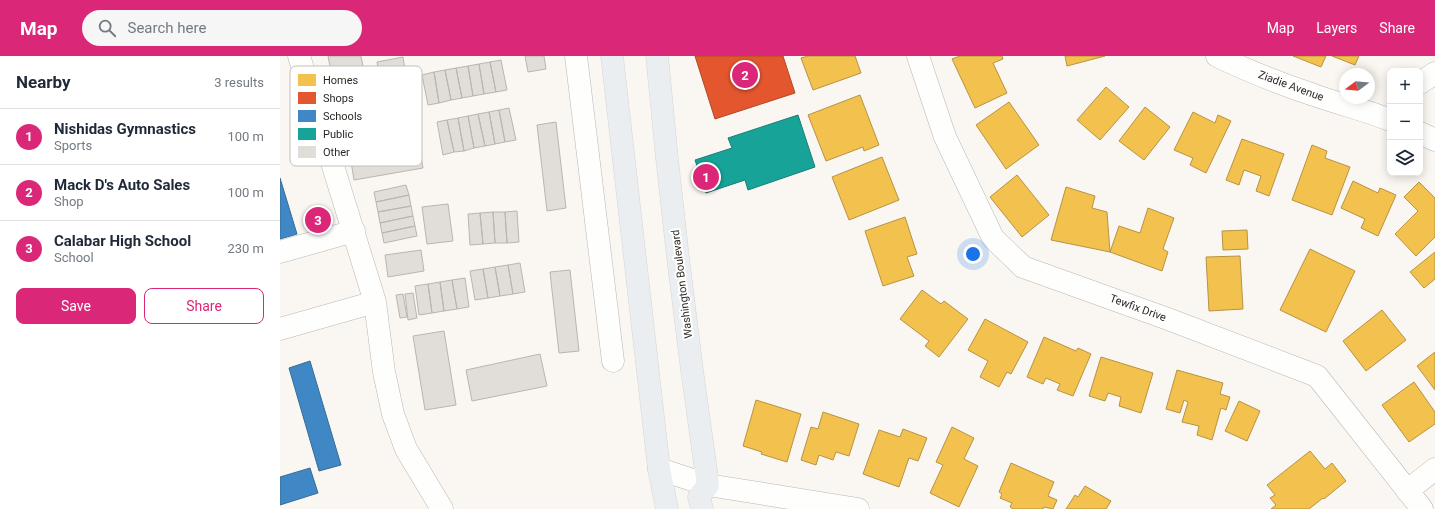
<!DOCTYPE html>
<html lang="en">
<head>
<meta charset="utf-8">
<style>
	:root { --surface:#fff; --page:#f6f6f7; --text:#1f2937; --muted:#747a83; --line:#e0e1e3; --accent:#db2777 }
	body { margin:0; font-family:Roboto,sans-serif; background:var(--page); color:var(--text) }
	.controls { position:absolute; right:12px; top:12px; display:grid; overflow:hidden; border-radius:8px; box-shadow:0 2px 10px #0003 }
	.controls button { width:36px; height:36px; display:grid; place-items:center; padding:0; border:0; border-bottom:1px solid var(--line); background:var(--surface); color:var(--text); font:20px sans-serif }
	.compass { position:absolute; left:1059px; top:12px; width:36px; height:36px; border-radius:50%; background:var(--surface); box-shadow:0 2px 10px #0003; rotate:254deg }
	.you { position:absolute; left:693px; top:198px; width:14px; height:14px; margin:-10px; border:3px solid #fff; border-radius:50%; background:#1a73e8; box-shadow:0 0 0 6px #1a73e833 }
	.badge { display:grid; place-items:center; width:26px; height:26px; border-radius:50%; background:var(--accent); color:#fff; font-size:13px; font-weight:700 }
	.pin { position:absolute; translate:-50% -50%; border:2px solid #fff; box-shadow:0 1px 4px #0006 }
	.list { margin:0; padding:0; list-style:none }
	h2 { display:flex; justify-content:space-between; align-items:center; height:52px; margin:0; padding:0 16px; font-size:17px }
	h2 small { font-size:13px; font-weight:400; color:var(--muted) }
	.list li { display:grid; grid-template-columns:26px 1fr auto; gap:12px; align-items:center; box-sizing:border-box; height:56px; padding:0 16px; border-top:1px solid var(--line) }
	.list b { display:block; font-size:15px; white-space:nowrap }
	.list p { margin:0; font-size:13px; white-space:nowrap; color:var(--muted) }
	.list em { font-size:13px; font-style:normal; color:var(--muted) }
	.actions { display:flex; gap:8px; padding:12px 16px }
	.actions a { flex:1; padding:9px 0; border:1px solid var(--accent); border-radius:8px; text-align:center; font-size:14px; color:var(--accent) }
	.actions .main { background:var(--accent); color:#fff }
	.icon { flex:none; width:22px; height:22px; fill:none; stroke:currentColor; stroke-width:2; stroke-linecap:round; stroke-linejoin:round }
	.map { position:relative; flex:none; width:1155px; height:453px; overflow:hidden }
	header { display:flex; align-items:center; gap:24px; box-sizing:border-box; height:56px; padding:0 20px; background:var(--accent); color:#fff }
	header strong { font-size:19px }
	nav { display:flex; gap:22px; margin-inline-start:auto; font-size:14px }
	.search { width:280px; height:36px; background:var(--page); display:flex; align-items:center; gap:10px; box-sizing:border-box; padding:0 14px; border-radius:22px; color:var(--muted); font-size:15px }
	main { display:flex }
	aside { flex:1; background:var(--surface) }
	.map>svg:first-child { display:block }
</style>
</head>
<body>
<header>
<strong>Map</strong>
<div class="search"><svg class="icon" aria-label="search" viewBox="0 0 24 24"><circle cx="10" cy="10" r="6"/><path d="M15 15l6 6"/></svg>Search here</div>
<nav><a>Map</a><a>Layers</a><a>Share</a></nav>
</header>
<main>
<aside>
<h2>Nearby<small>3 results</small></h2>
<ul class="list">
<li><span class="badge">1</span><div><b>Nishidas Gymnastics</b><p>Sports</p></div><em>100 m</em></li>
<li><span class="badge">2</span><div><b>Mack D's Auto Sales</b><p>Shop</p></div><em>100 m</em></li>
<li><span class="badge">3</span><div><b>Calabar High School</b><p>School</p></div><em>230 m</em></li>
</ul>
<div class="actions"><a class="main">Save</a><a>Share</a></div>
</aside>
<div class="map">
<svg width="1155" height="453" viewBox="0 0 1155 453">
	<rect width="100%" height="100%" fill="#faf7f2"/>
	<path fill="#f2c14e" stroke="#b79342" d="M 528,0 L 575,0 L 581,17 L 533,34 L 521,2 Z
		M 680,0 L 722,0 L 723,3 L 713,7 L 727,37 L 695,52 L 672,3 Z
		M 785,0 L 825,0 L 787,10 Z
		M 1013,0 L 1046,0 L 1041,11 Z
		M 1052,0 L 1079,0 L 1075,9 Z
		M 826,31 L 849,51 L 820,84 L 797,64 Z
		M 580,39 L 599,89 L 584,95 L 583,91 L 546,105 L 528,59 Z
		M 729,46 L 759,89 L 726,113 L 696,69 Z
		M 865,51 L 890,71 L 864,104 L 839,85 Z
		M 913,56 L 935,67 L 938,59 L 951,65 L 926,117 L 910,109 L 913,102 L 894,94 Z
		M 962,83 L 1004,98 L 989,140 L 976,135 L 981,120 L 964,114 L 959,129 L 946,124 Z
		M 1032,89 L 1047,95 L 1045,102 L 1070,111 L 1052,159 L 1012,144 Z
		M 602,101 L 619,144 L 569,164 L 552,121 Z
		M 737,119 L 769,159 L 742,181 L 710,141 Z
		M 1073,125 L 1098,137 L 1100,132 L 1116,139 L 1098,180 L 1081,172 L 1085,163 L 1061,152 Z
		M 1139,126 L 1155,142 L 1155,181 L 1136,200 L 1115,178 L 1138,155 L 1124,141 Z
		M 786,131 L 815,140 L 812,152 L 827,156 L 830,196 L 771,184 Z
		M 868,152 L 894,162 L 883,193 L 888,196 L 882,215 L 830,196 L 839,170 L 860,177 Z
		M 625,161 L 637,198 L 627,201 L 634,220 L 603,230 L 585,175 Z
		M 967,174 L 968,193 L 943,194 L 942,175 Z
		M 1030,193 L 1075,215 L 1046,276 L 1000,254 Z
		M 1155,196 L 1155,223 L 1144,232 L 1130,216 Z
		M 960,200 L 963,253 L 929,255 L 926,201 Z
		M 642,234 L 661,248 L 664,245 L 688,263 L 659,301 L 645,290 L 649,285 L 620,263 Z
		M 1102,254 L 1126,284 L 1086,315 L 1063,285 Z
		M 705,263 L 748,286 L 731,318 L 727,316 L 719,331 L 700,321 L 708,305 L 688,294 Z
		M 764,281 L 796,295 L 798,292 L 811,298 L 793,340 L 777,334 L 780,328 L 766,322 L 763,328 L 747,321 Z
		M 1155,296 L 1155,334 L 1137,310 Z
		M 821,301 L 873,317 L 861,357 L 839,350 L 841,341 L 828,337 L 825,345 L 809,340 Z
		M 897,314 L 943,327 L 940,338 L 950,341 L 946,354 L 941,352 L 932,384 L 917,379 L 919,370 L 902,366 L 908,346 L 904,344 L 900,357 L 886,353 Z
		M 1134,326 L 1155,356 L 1155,368 L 1129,386 L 1102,349 Z
		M 476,344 L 521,358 L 507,406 L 481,398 L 482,396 L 463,390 Z
		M 959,345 L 980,355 L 967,385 L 945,375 Z
		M 543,356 L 579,368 L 569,400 L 556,396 L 553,404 L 539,399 L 536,409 L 521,404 L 531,371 L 538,373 Z
		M 672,371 L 694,382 L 684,403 L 698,410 L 679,451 L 650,437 L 663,409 L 656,406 Z
		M 623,373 L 647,382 L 638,405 L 629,402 L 619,431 L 583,418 L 599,374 L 620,381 Z
		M 1030,395 L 1045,413 L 1052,407 L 1066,425 L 1044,443 L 1043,442 L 1029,453 L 991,453 L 996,449 L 990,442 L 995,439 L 987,429 Z
		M 731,407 L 774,426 L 768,440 L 777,444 L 773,453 L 764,451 L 763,453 L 733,453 L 730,451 L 732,447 L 720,442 L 722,438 L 719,436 Z
		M 805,430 L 831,445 L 826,453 L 786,453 L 795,439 L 798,441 Z"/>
	<path fill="#e4572e" stroke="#ad492b" d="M 415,0 L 503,0 L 515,37 L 435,63 Z"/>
	<path fill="#3f88c5" stroke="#396c95" d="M 0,122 L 17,178 L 0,183 Z
		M 30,305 L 61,409 L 39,415 L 9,312 Z
		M 30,412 L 38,437 L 0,449 L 0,421 Z"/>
	<path fill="#17a398" stroke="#1d7e76" d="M 518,59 L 535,111 L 468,134 L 465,124 L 426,137 L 415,104 L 452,92 L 448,82 Z"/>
	<path fill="#e1deda" stroke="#b9b6b2" d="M 48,0 L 81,0 L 93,61 L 61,67 Z
		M 245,0 L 264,0 L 266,13 L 248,16 Z
		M 123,1 L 129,42 L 104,46 L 97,6 Z
		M 221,4 L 227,34 L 216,36 L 210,6 Z
		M 210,6 L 216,36 L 204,38 L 199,8 Z
		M 199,8 L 204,38 L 193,40 L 188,10 Z
		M 188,10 L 193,40 L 182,42 L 176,12 Z
		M 176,12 L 182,42 L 171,44 L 165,14 Z
		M 165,14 L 171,44 L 159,47 L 154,16 Z
		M 154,16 L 159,47 L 148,49 L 142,19 Z
		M 229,52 L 236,84 L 225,86 L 219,54 Z
		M 219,54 L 225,86 L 215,88 L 209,56 Z
		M 209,56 L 215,88 L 205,90 L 198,58 Z
		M 198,58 L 205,90 L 194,92 L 188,60 Z
		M 188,60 L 194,92 L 184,95 L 178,62 Z
		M 178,62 L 184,95 L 174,96 L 167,64 Z
		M 167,64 L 174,96 L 163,99 L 157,66 Z
		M 276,66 L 286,152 L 267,155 L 257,69 Z
		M 137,76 L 143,112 L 74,124 L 68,87 Z
		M 126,129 L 129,139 L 96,146 L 94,136 Z
		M 129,139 L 131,150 L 98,156 L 96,146 Z
		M 168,148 L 173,185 L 147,188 L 142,151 Z
		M 131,150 L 133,160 L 100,167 L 98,156 Z
		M 237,155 L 239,186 L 227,187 L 225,156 Z
		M 213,156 L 225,156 L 227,187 L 215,187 Z
		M 213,156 L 215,187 L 203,188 L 200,157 Z
		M 200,157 L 203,188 L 190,189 L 188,158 Z
		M 133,160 L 135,170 L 102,177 L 100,167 Z
		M 135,170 L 137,180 L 104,187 L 102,177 Z
		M 141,194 L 144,215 L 108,221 L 105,199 Z
		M 240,207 L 245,236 L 233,238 L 228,209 Z
		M 228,209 L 233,238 L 220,240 L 215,211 Z
		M 215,211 L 220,240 L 208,242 L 203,213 Z
		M 203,213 L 208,242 L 195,244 L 190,215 Z
		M 290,214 L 299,295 L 279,297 L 270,216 Z
		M 185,222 L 189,251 L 177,253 L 172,224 Z
		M 172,224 L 177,253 L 164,255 L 160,226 Z
		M 160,226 L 164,255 L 152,257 L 148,228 Z
		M 148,228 L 152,257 L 139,259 L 135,230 Z
		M 133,237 L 137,262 L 128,264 L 125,238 Z
		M 123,238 L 127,261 L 120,262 L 116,239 Z
		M 164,275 L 176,349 L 145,354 L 133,280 Z
		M 260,298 L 267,330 L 192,345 L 186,314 Z"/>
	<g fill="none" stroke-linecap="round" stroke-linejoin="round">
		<defs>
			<path id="minor" d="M 19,0 L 95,246 L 104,316 L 113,358 L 126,393 L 162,453
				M 296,0 L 333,305
				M 638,0 L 665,81 L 713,182 L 743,211 L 888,263 L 1037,320 L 1142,453
				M 937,0 C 968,15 1001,28 1034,39 C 1059,48 1085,54 1110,64
				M 1140,27 L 1155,17
				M 1140,77 L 1155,84
				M 0,196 L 74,175
				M 0,273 L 95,246
				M 379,413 L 428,429 L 578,453
				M 1127,435 L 1155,413"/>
			<path id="highway" d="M 332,0 L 379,413 L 387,453
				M 377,0 C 390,143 407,286 428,429 L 419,441 L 422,453"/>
		</defs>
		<use href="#minor" stroke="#bab7b3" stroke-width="23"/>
		<use href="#highway" stroke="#d7d5d3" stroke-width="23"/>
		<use href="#minor" stroke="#fefefd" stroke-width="22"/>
		<use href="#highway" stroke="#eaeef1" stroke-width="22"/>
	</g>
	<g text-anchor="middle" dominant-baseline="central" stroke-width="4" stroke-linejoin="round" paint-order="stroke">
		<g font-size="11" fill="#2c2925" stroke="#fff">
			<text transform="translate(1011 30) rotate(20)">Ziadie Avenue</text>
			<text transform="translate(402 228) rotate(-97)">Washington Boulevard</text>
			<text transform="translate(858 252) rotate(20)">Tewfix Drive</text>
		</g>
	</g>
	<rect x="10" y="10" width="132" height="100" rx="6" fill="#fff" stroke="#c0bfbe" stroke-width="1"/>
	<rect x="18" y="18" width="18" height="12" fill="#f2c14e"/>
	<rect x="18" y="36" width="18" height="12" fill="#e4572e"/>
	<rect x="18" y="54" width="18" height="12" fill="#3f88c5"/>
	<rect x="18" y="72" width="18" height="12" fill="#17a398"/>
	<rect x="18" y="90" width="18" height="12" fill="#e1deda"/>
	<g font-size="11" fill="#2c2925">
		<text x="43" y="28">Homes</text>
		<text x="43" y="46">Shops</text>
		<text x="43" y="64">Schools</text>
		<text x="43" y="82">Public</text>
		<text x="43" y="100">Other</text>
	</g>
</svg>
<div class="controls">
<button>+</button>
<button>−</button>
<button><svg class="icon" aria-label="layers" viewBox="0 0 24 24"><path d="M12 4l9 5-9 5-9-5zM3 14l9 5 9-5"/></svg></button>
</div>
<svg class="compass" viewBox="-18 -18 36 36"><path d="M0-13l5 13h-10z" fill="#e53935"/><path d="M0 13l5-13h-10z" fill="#747a83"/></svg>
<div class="you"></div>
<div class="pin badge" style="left:426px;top:121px">1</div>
<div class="pin badge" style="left:465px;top:19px">2</div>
<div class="pin badge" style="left:38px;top:164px">3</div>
</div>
</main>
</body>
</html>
